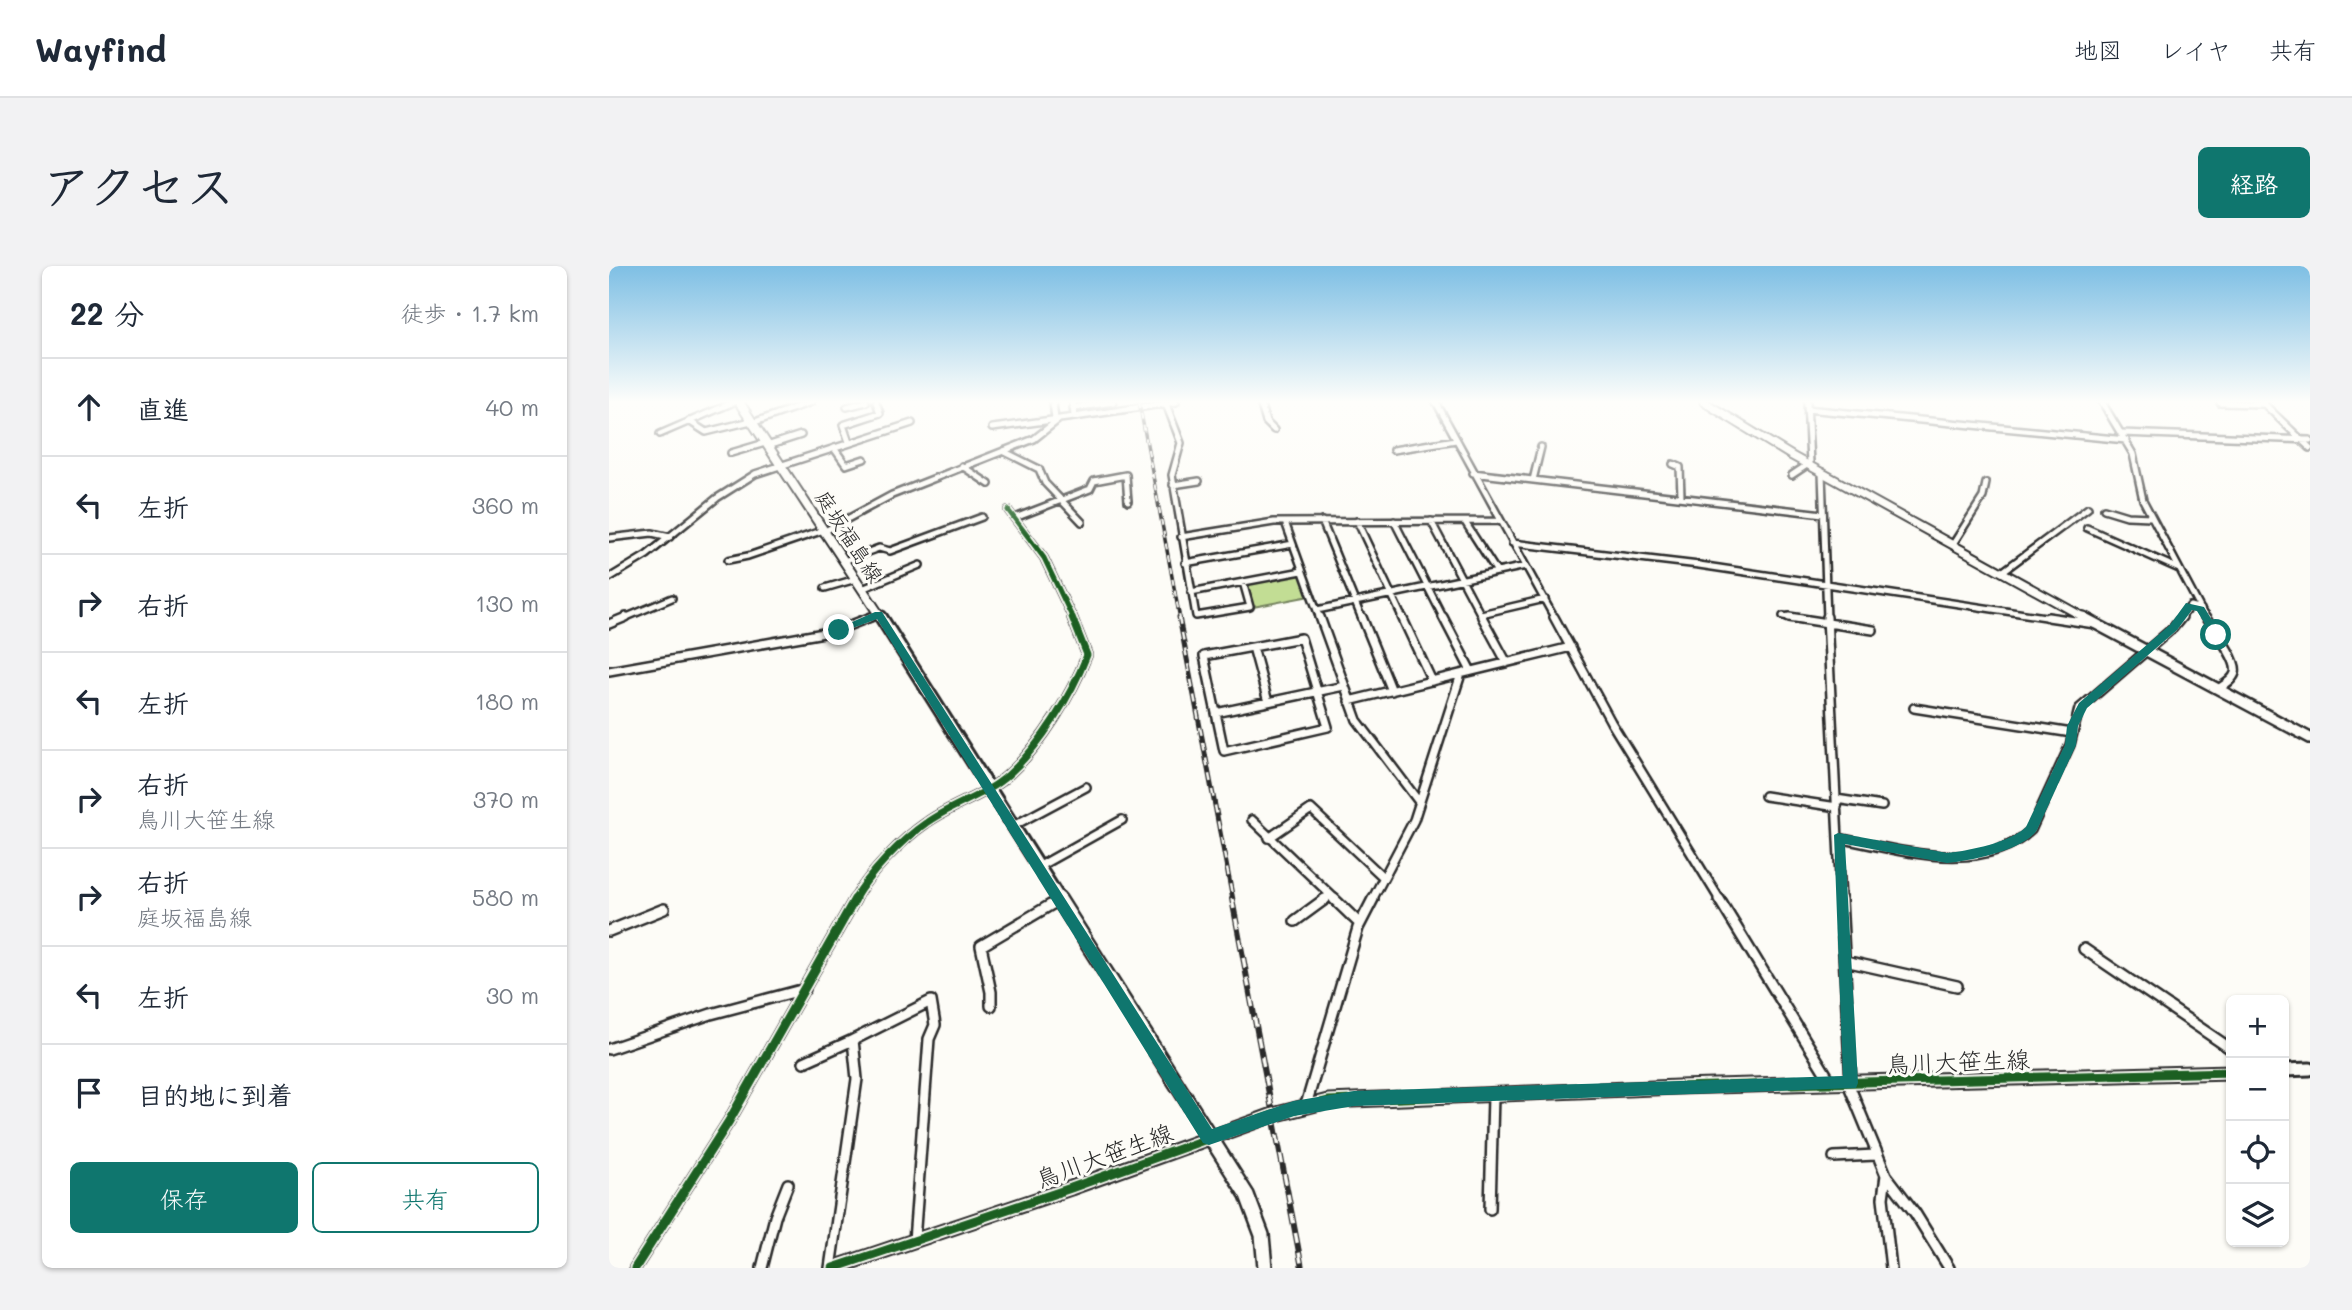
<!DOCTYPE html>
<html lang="ja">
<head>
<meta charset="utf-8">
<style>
	:root { --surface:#fff; --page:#f2f2f3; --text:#1f2937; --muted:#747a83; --line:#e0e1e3; --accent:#0f766e }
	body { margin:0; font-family:Mali,"Klee One",sans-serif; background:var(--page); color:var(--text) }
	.controls { position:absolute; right:21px; bottom:21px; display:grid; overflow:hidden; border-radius:10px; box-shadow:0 2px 5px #0004 }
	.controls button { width:63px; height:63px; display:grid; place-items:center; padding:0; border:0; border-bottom:2px solid var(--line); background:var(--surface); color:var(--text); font:35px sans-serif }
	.stop { position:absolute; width:21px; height:21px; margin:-16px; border:5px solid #0f766e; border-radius:50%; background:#fff }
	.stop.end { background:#0f766e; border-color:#fff; box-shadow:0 2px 7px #0008 }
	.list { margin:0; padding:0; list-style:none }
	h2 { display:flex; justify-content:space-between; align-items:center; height:91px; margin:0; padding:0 28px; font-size:30px }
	h2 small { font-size:23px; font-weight:400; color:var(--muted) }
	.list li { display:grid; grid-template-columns:46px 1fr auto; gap:21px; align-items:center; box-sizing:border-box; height:98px; padding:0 28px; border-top:2px solid var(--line) }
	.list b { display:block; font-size:26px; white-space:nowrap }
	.list p { margin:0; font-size:23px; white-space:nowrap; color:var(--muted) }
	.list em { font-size:23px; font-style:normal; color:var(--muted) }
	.actions { display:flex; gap:14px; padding:21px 28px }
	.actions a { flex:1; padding:16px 0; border:2px solid var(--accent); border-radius:10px; text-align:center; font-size:24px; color:var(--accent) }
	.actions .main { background:var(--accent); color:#fff }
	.icon { flex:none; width:38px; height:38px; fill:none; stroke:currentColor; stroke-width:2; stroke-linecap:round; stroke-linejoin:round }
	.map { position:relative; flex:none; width:1701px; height:1002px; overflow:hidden; border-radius:10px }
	header { display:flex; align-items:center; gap:42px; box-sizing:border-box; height:98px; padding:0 35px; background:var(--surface); border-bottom:2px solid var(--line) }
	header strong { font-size:33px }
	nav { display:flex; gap:38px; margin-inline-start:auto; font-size:24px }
	.intro { display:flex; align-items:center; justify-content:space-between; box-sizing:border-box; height:168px; padding:0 42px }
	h1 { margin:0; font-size:49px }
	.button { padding:18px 32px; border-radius:10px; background:var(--accent); color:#fff; font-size:24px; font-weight:700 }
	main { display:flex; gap:42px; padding:0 42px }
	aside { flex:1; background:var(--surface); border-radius:10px; box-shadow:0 2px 5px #0004 }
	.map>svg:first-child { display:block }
</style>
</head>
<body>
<header>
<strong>Wayfind</strong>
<nav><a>地図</a><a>レイヤ</a><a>共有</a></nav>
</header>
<div class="intro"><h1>アクセス</h1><a class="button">経路</a></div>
<main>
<aside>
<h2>22 分<small>徒歩 · 1.7 km</small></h2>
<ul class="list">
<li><svg class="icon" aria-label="ahead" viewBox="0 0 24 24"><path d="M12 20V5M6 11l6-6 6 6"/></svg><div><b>直進</b></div><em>40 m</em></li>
<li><svg class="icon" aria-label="left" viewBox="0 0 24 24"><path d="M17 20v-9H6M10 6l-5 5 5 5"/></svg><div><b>左折</b></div><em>360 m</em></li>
<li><svg class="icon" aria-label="right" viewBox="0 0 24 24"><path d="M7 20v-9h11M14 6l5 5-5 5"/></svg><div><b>右折</b></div><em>130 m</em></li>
<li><svg class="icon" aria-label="left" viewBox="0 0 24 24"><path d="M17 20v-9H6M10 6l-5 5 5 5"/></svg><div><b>左折</b></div><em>180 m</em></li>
<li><svg class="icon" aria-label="right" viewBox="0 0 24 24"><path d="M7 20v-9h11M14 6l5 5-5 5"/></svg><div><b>右折</b><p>鳥川大笹生線</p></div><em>370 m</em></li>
<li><svg class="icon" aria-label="right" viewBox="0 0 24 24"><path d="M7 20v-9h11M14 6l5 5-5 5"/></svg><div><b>右折</b><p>庭坂福島線</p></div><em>580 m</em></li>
<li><svg class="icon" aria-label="left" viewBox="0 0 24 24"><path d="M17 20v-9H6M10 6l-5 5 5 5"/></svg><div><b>左折</b></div><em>30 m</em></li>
<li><svg class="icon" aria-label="arrive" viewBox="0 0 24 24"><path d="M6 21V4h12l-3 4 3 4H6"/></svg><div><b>目的地に到着</b></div></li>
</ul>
<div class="actions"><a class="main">保存</a><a>共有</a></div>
</aside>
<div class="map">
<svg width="1701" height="1002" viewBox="0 0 1701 1002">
	<rect width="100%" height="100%" fill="#fdfcf7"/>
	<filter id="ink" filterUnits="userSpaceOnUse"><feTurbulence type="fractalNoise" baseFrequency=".0143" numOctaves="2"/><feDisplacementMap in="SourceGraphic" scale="14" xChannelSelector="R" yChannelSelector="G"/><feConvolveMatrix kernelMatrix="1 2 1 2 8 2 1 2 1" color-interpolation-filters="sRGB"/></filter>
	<g filter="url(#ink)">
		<path fill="#c2dd94" stroke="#768460" stroke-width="2" d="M 692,307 L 701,330 L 644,341 L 637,317 Z"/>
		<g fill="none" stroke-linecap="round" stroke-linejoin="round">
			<defs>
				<path id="minor-far2" d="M 444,136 L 446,153
					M 464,136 L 465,151 L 567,136
					M 651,136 L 657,156 L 665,164
					M 827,136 L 946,353
					M 1493,136 L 1524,188 L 1534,234 L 1597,353
					M 1653,136 L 1701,182
					M 1611,137 L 1655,138
					M 557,138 L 572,177 L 563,209 L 587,350 L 641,341 L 634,316
					M 238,141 L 257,136
					M 464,142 L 504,136
					M 1198,143 L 1517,174
					M 80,155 L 97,166 L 142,155
					M 143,157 L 202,136
					M 383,162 L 465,151
					M 1513,167 L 1701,174
					M 51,168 L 125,136
					M 240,176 L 234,159 L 271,147 L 267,136
					M 158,180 L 192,169
					M 225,182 L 237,199 L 255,193
					M 784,184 L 847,174
					M 394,185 L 430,203 L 436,217 L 473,256
					M 122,187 L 156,177
					M 1064,198 L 1071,201 L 1072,230
					M 353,200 L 380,218
					M 1213,206 L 1218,353
					M 864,207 L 1214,248
					M 1183,209 L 1201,197 L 1198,136
					M 924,214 L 932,181
					M 564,219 L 590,215
					M 1495,243 L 1518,250 L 1542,251
					M 399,244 L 435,292 L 464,353
					M 406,252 L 481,223 L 485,215 L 517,209 L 519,235
					M 713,255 L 753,353
					M 748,255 L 794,353
					M 785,255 L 835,353
					M 822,255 L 874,353
					M 676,256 L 711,353
					M 856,256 L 888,306
					M 1478,262 L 1570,303
					M 216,265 L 283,229 L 425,173 L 449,154
					M 572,271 L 665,256 L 891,255
					M 0,272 L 43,267 L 61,271
					M 903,277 L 1090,299 L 1450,353
					M 1344,278 L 1374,231 L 1377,217
					M 119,294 L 139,290 L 215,264
					M 235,295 L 270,282 L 281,285 L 373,251
					M 576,297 L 684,278
					M 1393,306 L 1479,242
					M 0,312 L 38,289 L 108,232 L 146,208 L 303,157
					M 216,322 L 247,313
					M 253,323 L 311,299
					M 582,326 L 693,305
					M 708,344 L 917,300
					M 872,348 L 936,333
					M 1174,350 L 1191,353
					M 13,353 L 63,332
					M 258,353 L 270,348
					M 1571,353 L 1581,340 L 1592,343"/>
				<path id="minor-far1" d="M 711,351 L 748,454 L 810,536
					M 753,351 L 783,425
					M 793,351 L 823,415
					M 834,351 L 862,405
					M 873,351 L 898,397
					M 945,351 L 1002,456 L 1111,634
					M 1180,351 L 1264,364
					M 1218,351 L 1232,634
					M 1439,351 L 1486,358
					M 1596,351 C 1604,363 1630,394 1626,407 C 1624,414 1615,419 1609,423
					M 0,358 L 17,351
					M 692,372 L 719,461 L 615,485 L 595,390 Z
					M 644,381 L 659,436
					M 0,405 L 226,365 L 262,351
					M 740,435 L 962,381
					M 1305,442 L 1463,467
					M 607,447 L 735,420
					M 1156,530 L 1228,541
					M 1227,533 L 1273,540
					M 643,554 L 727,634
					M 404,560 L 477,521
					M 660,572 L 702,543 L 774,611
					M 1229,572 C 1287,583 1373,611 1422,564 L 1461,479 L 1470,443 L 1564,362 L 1573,351
					M 429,601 L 513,554
					M 245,634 C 259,609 292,574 317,557 C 343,538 376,530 399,509 C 432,479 462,430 478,389 L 463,351
					M 714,634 L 721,629
					M 763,634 L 805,554 L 852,408"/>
				<path id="minor" d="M 725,633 L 751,658
					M 1110,633 L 1223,818
					M 1232,633 L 1242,817
					M 686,655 L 716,633
					M 0,665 L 55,643
					M 1475,683 L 1622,783
					M 1236,695 L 1348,720
					M 382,740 L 382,726 L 372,680 L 450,634
					M 0,783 L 102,748 L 196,723
					M 195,796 L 244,774
					M 1239,817 L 1277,909 L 1306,947 L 1340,1002
					M 697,839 L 749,662 L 764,633
					M 1225,891 L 1267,889
					M 1277,909 L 1274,932 L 1282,1002
					M 881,943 L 884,830
					M 26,1002 L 120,855 L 246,633
					M 153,1002 L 166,951 L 179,918
					M 221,1002 L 248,813 L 244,774 L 322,735 L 326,759 L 320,773 L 305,975"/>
				<path id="tertiary-far2" d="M 1095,136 L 1183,190 L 1478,353"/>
				<path id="tertiary-far1" d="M 1474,351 L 1701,472"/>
				<path id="tertiary" d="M 1675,804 L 1701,803
					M 224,1002 L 462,922 L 664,849 L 719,835 L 1069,821 L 1622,806"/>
				<path id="secondary-far2" d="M 130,136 L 273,353"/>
				<path id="secondary-far1" d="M 272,351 L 451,634"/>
				<path id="secondary" d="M 450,633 L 638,929 L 653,969 L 656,1002"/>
			</defs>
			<use href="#minor-far2" stroke="#2b2b2b" stroke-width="10"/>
			<use href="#minor-far1" stroke="#2b2b2b" stroke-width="12"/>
			<use href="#minor" stroke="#2b2b2b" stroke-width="14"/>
			<use href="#tertiary-far2" stroke="#2b2b2b" stroke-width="11"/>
			<use href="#tertiary-far1" stroke="#2b2b2b" stroke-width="14"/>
			<use href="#tertiary" stroke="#2b2b2b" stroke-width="17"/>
			<use href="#secondary-far2" stroke="#2b2b2b" stroke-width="12"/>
			<use href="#secondary-far1" stroke="#2b2b2b" stroke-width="16"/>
			<use href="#secondary" stroke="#2b2b2b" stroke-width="18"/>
			<use href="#minor-far2" stroke="#fdfcf7" stroke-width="5"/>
			<use href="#minor-far1" stroke="#fdfcf7" stroke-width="7"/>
			<use href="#minor" stroke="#fdfcf7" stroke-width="9"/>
			<use href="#tertiary-far2" stroke="#fdfcf7" stroke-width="7"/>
			<use href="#tertiary-far1" stroke="#fdfcf7" stroke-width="9"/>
			<use href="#tertiary" stroke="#fdfcf7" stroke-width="11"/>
			<use href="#secondary-far2" stroke="#fdfcf7" stroke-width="8"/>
			<use href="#secondary-far1" stroke="#fdfcf7" stroke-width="10"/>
			<use href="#secondary" stroke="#fdfcf7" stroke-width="13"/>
			<defs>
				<path id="rail-far2" d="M 530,136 L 571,353"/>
				<path id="rail-far1" d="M 570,351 L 624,634"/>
				<path id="rail" d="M 623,633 L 693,1002"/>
			</defs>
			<use href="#rail-far2" stroke="#2b2b2b" stroke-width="3.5"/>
			<use href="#rail-far1" stroke="#2b2b2b" stroke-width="5"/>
			<use href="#rail" stroke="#2b2b2b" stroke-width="6"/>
			<use href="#rail-far2" stroke="#fdfcf7" stroke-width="2" stroke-dasharray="6" stroke-linecap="butt"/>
			<use href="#rail-far1" stroke="#fdfcf7" stroke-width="2.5" stroke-dasharray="8" stroke-linecap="butt"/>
			<use href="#rail" stroke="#fdfcf7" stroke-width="3.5" stroke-dasharray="10" stroke-linecap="butt"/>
			<defs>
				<path id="cycleway-far2" d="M 399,244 L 435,292 L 464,353"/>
				<path id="cycleway-far1" d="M 245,634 C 259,609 292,574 317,557 C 343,538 376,530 399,509 C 432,479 462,430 478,389 L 463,351"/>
				<path id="cycleway" d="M 26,1002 L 120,855 L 246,633
					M 224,1002 L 462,922 L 664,849 L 719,835 L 1069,821 L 1622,806"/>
			</defs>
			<use href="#cycleway-far2" stroke="#fdfcf7" stroke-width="9"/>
			<use href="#cycleway-far1" stroke="#fdfcf7" stroke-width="11"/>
			<use href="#cycleway" stroke="#fdfcf7" stroke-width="13"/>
			<use href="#cycleway-far2" stroke="#1b5e20" stroke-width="5"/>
			<use href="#cycleway-far1" stroke="#1b5e20" stroke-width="7"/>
			<use href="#cycleway" stroke="#1b5e20" stroke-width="9"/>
		</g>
	</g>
	<linearGradient id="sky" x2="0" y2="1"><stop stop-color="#7ebfe4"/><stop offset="0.49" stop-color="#fefefb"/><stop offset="1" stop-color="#fefefb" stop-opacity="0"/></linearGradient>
	<rect width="1701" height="277" fill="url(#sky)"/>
	<path fill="#0f766e" d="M 1577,337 L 1595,341 L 1612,369 L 1611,371 L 1604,371 L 1588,345 L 1583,344 L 1568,364 L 1478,442 L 1469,460 L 1467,479 L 1428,564 C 1415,584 1361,595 1338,597 L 1236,578 L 1249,817 L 1247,822 L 745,840 L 685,850 L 600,879 L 594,877 L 268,353 L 230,367 L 225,364 L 266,346 L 273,346 L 603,863 L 685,835 L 745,825 L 1234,810 L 1225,569 L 1229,567 L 1338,587 C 1359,585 1403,576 1417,561 L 1456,479 L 1458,460 L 1470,437 L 1561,359 Z"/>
	<g text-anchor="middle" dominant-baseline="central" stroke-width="6" stroke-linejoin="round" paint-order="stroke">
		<g font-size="21" fill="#2b2b2b" stroke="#fdfcf7">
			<text transform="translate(241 270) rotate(57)">庭坂福島線</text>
		</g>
		<g font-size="24" fill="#2b2b2b" stroke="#fdfcf7">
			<text transform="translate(1349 795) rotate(-2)">鳥川大笹生線</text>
			<text transform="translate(495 889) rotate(-20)">鳥川大笹生線</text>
		</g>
	</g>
</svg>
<div class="controls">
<button>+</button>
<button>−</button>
<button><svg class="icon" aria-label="locate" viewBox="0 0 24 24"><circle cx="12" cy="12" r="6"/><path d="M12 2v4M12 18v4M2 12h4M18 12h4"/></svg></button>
<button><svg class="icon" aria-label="layers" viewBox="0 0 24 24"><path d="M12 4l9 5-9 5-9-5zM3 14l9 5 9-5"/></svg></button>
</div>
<div class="stop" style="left:1607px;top:369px"></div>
<div class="stop end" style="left:230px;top:364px"></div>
</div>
</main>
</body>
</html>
